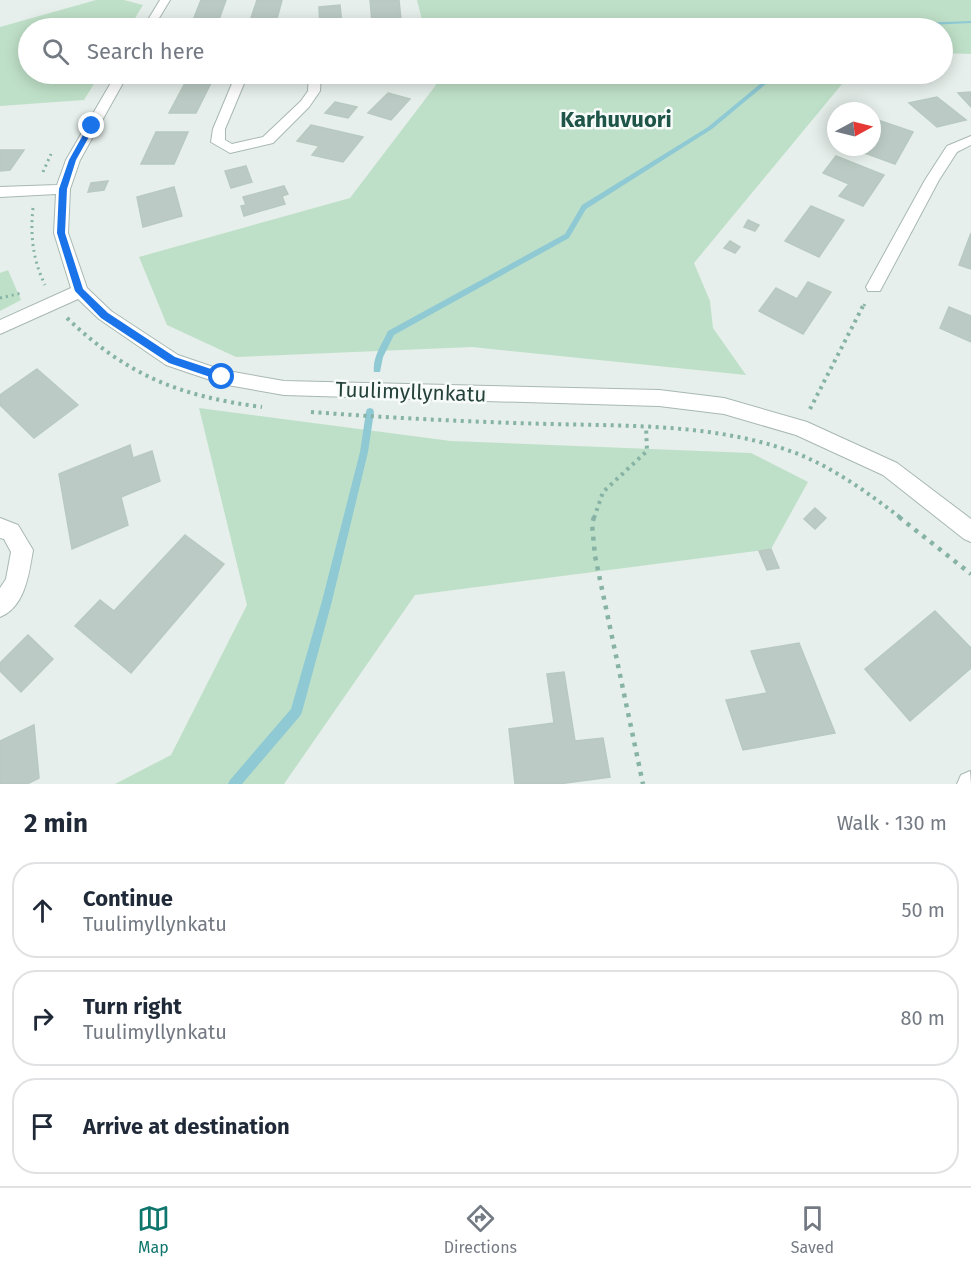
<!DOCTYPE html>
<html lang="en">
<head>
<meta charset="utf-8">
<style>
	:root { --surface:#fff; --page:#f6f6f7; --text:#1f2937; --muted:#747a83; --line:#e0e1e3; --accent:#0f766e }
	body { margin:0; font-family:"Fira Sans",sans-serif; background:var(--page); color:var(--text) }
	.compass { position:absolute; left:827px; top:102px; width:54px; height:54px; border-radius:50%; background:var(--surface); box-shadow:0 3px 15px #0003; rotate:83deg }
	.stop { position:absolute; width:18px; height:18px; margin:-14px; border:4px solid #1a73e8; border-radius:50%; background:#fff }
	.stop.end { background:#1a73e8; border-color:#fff; box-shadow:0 2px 6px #0008 }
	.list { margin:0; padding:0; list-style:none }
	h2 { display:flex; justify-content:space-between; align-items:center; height:78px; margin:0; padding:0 24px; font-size:26px }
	h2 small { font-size:20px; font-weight:400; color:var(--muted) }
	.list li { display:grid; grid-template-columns:39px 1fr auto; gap:18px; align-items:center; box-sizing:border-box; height:96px; margin:0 12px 12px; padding:0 12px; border:2px solid var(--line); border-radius:24px }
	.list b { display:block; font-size:22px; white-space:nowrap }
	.list p { margin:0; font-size:20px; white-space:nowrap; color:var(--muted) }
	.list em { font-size:20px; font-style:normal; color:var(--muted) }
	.icon { flex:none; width:33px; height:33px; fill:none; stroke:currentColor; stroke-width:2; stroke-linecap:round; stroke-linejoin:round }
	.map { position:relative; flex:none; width:971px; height:784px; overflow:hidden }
	.search { position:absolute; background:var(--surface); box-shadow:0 3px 15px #0003; left:18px; right:18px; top:18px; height:66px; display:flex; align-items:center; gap:15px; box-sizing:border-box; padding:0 21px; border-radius:33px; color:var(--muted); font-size:22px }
	.sheet { height:402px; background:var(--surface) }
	nav { display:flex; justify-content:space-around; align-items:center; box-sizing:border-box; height:84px; border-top:2px solid var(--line); background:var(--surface); font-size:16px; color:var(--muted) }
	nav a { display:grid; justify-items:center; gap:3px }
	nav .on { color:var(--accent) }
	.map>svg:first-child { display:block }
</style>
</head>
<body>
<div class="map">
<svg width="971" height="784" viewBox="0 0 971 784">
	<rect width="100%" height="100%" fill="#e6efeb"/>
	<path fill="#bfe0c8" d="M 96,0 L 124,0 L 143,5 L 129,28 L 28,28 L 28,74 L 100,74 L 84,100 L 0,106 L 0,27 Z
		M 417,0 L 971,0 L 971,54 L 943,53 L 942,28 L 424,28 Z
		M 434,74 L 830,74 L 842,84 L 694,263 L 710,301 L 713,328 L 746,375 L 472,347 L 236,357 L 167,325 L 139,257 L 350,198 L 436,85 Z
		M 8,270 L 21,300 L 0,311 L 0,273 Z
		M 199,408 L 451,441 L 751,453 L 808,482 L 771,549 L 415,595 L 284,784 L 115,784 L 171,755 L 247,605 Z"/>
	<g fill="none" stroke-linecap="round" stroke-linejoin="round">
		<path fill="#8ec9d4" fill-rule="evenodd" d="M 971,21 L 971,23 L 865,28 L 841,28 L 844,26 Z
			M 772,74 L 778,74 L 712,129 L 586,209 L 569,238 L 394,335 L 383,357 L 380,372 L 374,372 C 372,358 382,344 388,331 L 565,234 L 582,205 L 708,127 Z
			M 370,408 L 373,409 L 374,412 L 368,452 L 332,601 L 302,712 L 300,716 L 242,784 L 228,784 L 230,780 L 291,709 L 322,601 L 360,452 L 366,412 L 367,409 Z"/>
	</g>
	<path fill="#bbcac4" stroke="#b8c9c2" stroke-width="1.5" d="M 201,0 L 226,0 L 216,28 L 190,28 Z
		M 257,0 L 282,0 L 275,26 L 248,27 Z
		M 370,0 L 399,0 L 401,20 L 372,22 Z
		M 340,5 L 342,26 L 320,28 L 319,7 Z
		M 185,83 L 211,83 L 196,113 L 169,113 Z
		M 971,92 L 971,107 L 958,93 Z
		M 388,93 L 410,99 L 391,120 L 368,113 Z
		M 937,97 L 966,120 L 937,127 L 909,103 Z
		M 335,102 L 357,107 L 348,118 L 325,113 Z
		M 872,118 L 913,132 L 895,164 L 862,152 L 865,147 L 872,147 Z
		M 311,125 L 363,137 L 343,162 L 312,155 L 319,146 L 297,141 Z
		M 156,132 L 188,132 L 174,164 L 141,164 Z
		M 0,150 L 24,150 L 10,170 L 0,171 Z
		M 836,156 L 884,175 L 863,206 L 839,196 L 849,184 L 823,173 Z
		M 246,166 L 252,182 L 231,188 L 225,171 Z
		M 108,181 L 104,190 L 88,192 L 91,183 Z
		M 284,186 L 288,194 L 282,196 L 285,204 L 244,216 L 241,206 L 246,205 L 243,197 Z
		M 174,187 L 182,216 L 143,227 L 137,197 Z
		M 811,206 L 844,220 L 819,257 L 785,241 Z
		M 748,220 L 759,225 L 755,231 L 744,227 Z
		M 971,233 L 971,269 L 959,265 Z
		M 730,241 L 740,247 L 735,253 L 724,248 Z
		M 808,282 L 831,292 L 803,334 L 759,311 L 776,288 L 797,299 Z
		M 949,307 L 971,316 L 971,342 L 940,328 Z
		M 37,369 L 78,405 L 34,438 L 0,405 L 0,395 Z
		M 130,445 L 133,458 L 152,451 L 160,481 L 121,497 L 128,525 L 72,549 L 59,474 Z
		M 815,508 L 826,518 L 815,529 L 804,519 Z
		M 185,535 L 224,564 L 131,673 L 75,626 L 100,600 L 114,611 Z
		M 771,549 L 779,568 L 767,570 L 759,551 Z
		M 935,611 L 971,648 L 971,668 L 910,721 L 865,669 Z
		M 28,635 L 53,659 L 21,692 L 0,671 L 0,663 Z
		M 799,643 L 835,733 L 743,750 L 726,700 L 767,693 L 751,651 Z
		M 564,672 L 575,741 L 603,738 L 610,777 L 558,784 L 515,784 L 509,729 L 554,723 L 547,674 Z
		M 34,725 L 39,778 L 27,784 L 0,784 L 0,741 Z"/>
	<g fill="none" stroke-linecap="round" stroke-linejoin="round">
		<defs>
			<path id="minor" d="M 160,0 L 170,0 L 153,28 L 143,28 Z
				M 116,74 L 128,74 L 80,160 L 70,189 L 68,233 L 87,288 L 111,311 L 178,355 L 222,370 L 284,381 L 659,390 L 724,398 L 807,422 L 897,463 L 971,519 L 971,542 L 964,539 L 883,475 L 796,435 L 724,414 L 659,406 L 284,395 L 222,384 L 166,365 L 99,319 L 78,299 L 0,334 L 0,320 L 71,288 L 54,233 L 56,194 L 0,197 L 0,187 L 57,185 L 66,160 Z
				M 236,74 L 248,74 L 225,129 L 225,140 L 232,144 L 263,137 L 301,101 L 308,91 L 309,74 L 321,74 L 320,91 L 309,107 L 273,143 L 230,153 L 211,142 L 213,129 Z
				M 971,136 L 971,145 L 957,152 L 939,180 L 880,291 L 868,291 L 866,287 L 925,180 L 947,146 Z
				M 0,518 L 18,525 L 33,550 C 29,574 25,607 0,617 L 0,588 L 6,579 L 11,552 L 4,539 L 0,538 Z
				M 970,771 L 971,784 L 957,784 L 961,775 Z"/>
		</defs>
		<use href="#minor" stroke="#a8b8b2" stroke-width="2"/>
		<path stroke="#86b3a5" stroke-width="3" stroke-dasharray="2 4" stroke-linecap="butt" d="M 43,172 L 51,154
			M 33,208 C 30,236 33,260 45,285
			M 0,298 L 22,293
			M 864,306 L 866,301"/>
		<path stroke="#86b3a5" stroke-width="4" stroke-dasharray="3 4.5" stroke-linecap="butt" d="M 67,318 C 128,376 179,396 262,407
			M 810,409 L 864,304
			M 311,412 C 391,418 471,422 551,424 C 633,426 715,424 793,452 C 833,467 868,493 901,518
			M 594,518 L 603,492 L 647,451 L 646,427"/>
		<path stroke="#86b3a5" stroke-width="4.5" stroke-dasharray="4 6" stroke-linecap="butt" d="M 594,517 L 592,524 L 595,556 L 643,784
			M 899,517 L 971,574"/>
		<use href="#minor" fill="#fff" fill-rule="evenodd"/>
	</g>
	<path fill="#1a73e8" d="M 92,124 L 95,126 L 76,160 L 67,189 L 65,233 L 83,289 L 108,313 L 175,357 L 226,374 L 226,380 L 222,381 L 169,363 L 101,318 L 75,291 L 57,233 L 59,189 L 69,160 L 88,126 Z"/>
	<g text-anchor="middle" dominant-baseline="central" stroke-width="5" stroke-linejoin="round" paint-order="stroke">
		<g font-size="21" fill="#24423a" stroke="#f7fbf9">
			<text transform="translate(411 392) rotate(2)">Tuulimyllynkatu</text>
		</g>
		<g font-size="22" font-weight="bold" fill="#1f5548" stroke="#f7fbf9">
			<text x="616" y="119">Karhuvuori</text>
		</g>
	</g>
</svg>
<svg class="compass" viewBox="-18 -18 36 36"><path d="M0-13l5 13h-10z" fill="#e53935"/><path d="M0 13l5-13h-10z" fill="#747a83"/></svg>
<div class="stop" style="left:222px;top:377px"></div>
<div class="stop end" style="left:92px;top:126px"></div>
<div class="search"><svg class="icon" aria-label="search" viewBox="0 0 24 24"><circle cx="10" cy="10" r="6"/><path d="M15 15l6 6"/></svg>Search here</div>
</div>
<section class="sheet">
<h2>2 min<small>Walk · 130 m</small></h2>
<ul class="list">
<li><svg class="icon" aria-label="ahead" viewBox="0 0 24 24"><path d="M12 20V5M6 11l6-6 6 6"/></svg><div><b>Continue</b><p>Tuulimyllynkatu</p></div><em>50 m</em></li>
<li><svg class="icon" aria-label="right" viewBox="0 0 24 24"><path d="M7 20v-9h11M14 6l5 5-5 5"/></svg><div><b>Turn right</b><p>Tuulimyllynkatu</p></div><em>80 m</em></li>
<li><svg class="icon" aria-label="arrive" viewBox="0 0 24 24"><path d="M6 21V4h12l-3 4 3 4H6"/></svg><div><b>Arrive at destination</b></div></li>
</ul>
</section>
<nav>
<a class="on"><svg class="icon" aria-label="map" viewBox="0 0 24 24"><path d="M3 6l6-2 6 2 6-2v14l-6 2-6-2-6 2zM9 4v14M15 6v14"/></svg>Map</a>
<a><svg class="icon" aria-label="directions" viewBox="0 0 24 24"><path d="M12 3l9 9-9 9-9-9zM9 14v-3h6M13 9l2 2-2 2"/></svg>Directions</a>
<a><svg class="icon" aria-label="saved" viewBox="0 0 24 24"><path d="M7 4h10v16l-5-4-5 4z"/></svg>Saved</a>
</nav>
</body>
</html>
